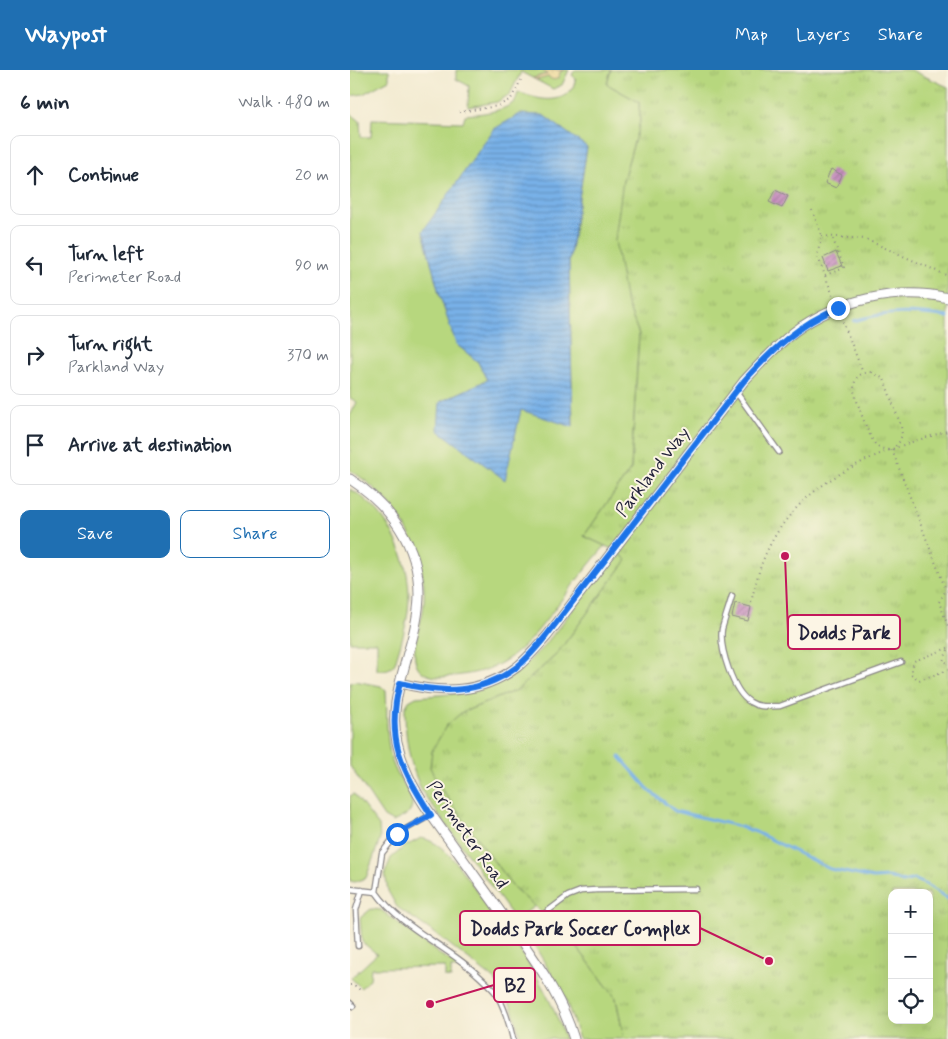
<!DOCTYPE html>
<html lang="en">
<head>
<meta charset="utf-8">
<style>
	:root { --surface:#fff; --page:#f2f2f3; --text:#1f2937; --muted:#747a83; --line:#e0e1e3; --accent:#1f6fb2 }
	body { margin:0; font-family:Mynerve,sans-serif; background:var(--page); color:var(--text) }
	.controls { position:absolute; right:15px; bottom:15px; display:grid; overflow:hidden; border-radius:10px; box-shadow:0 5px 20px #0002 }
	.controls button { width:45px; height:45px; display:grid; place-items:center; padding:0; border:0; border-bottom:1px solid var(--line); background:var(--surface); color:var(--text); font:25px sans-serif }
	.stop { position:absolute; width:15px; height:15px; margin:-11px; border:4px solid #1a73e8; border-radius:50%; background:#fff }
	.stop.end { background:#1a73e8; border-color:#fff; box-shadow:0 1px 5px #0008 }
	.list { margin:0; padding:0; list-style:none }
	h2 { display:flex; justify-content:space-between; align-items:center; height:65px; margin:0; padding:0 20px; font-size:21px }
	h2 small { font-size:16px; font-weight:400; color:var(--muted) }
	.list li { display:grid; grid-template-columns:32px 1fr auto; gap:15px; align-items:center; box-sizing:border-box; height:80px; margin:0 10px 10px; padding:0 10px; border:1px solid var(--line); border-radius:10px }
	.list b { display:block; font-size:19px; white-space:nowrap }
	.list p { margin:0; font-size:16px; white-space:nowrap; color:var(--muted) }
	.list em { font-size:16px; font-style:normal; color:var(--muted) }
	.actions { display:flex; gap:10px; padding:15px 20px }
	.actions a { flex:1; padding:11px 0; border:1px solid var(--accent); border-radius:10px; text-align:center; font-size:18px; color:var(--accent) }
	.actions .main { background:var(--accent); color:#fff }
	.icon { flex:none; width:28px; height:28px; fill:none; stroke:currentColor; stroke-width:2; stroke-linecap:round; stroke-linejoin:round }
	.map { position:relative; flex:none; width:598px; height:969px; overflow:hidden }
	header { display:flex; align-items:center; gap:30px; box-sizing:border-box; height:70px; padding:0 25px; background:var(--accent); color:#fff }
	header strong { font-size:24px }
	nav { display:flex; gap:28px; margin-inline-start:auto; font-size:18px }
	main { display:flex }
	aside { flex:1; background:var(--surface) }
	.map>svg:first-child { display:block }
</style>
</head>
<body>
<header>
<strong>Waypost</strong>
<nav><a>Map</a><a>Layers</a><a>Share</a></nav>
</header>
<main>
<aside>
<h2>6 min<small>Walk · 480 m</small></h2>
<ul class="list">
<li><svg class="icon" aria-label="ahead" viewBox="0 0 24 24"><path d="M12 20V5M6 11l6-6 6 6"/></svg><div><b>Continue</b></div><em>20 m</em></li>
<li><svg class="icon" aria-label="left" viewBox="0 0 24 24"><path d="M17 20v-9H6M10 6l-5 5 5 5"/></svg><div><b>Turn left</b><p>Perimeter Road</p></div><em>90 m</em></li>
<li><svg class="icon" aria-label="right" viewBox="0 0 24 24"><path d="M7 20v-9h11M14 6l5 5-5 5"/></svg><div><b>Turn right</b><p>Parkland Way</p></div><em>370 m</em></li>
<li><svg class="icon" aria-label="arrive" viewBox="0 0 24 24"><path d="M6 21V4h12l-3 4 3 4H6"/></svg><div><b>Arrive at destination</b></div></li>
</ul>
<div class="actions"><a class="main">Save</a><a>Share</a></div>
</aside>
<div class="map">
<svg width="598" height="969" viewBox="0 0 598 969">
	<defs>
		<pattern id="sand-dots" width="8" height="8" patternUnits="userSpaceOnUse" patternTransform="scale(1.25)"><rect width="8" height="8" fill="#eeda9e"/><path d="M2 2h.1M6 6h.1" fill="none" stroke="#ccbb89" stroke-width="1.8" stroke-linecap="round"/></pattern>
		<pattern id="park-tufts" width="24" height="20" patternUnits="userSpaceOnUse" patternTransform="scale(1.25)"><rect width="24" height="20" fill="#b7d77e"/><path d="M3 7l-1-3M5 7V3M7 7l1-3M15 17l-1-3M17 17v-4M19 17l1-3" fill="none" stroke="#9db86e"/></pattern>
		<pattern id="water-rules" width="6" height="5" patternUnits="userSpaceOnUse" patternTransform="scale(1.25)"><rect width="6" height="5" fill="#78b1e8"/><path d="M0 2.5h6" fill="none" stroke="#6290bd"/></pattern>
		<pattern id="building-hatch" width="6" height="6" patternUnits="userSpaceOnUse" patternTransform="scale(1.25)"><rect width="6" height="6" fill="#c790bf"/><path d="M-1 1l2-2M0 6l6-6M5 7l2-2" fill="none" stroke="#a1759c"/></pattern>
	</defs>
	<rect width="100%" height="100%" fill="#fcf5e5"/>
	<filter id="ink" filterUnits="userSpaceOnUse"><feTurbulence type="fractalNoise" baseFrequency=".02" numOctaves="2"/><feDisplacementMap in="SourceGraphic" scale="10" xChannelSelector="R" yChannelSelector="G"/><feConvolveMatrix kernelMatrix="1 2 1 2 8 2 1 2 1" color-interpolation-filters="sRGB"/></filter>
	<filter id="wash" filterUnits="userSpaceOnUse"><feTurbulence type="fractalNoise" baseFrequency=".0096" numOctaves="4" result="noise"/><feDisplacementMap in="SourceGraphic" scale="20" xChannelSelector="R" yChannelSelector="G"/><feGaussianBlur stdDeviation="1.12" result="paint"/><feColorMatrix in="noise" values="0 0 0 0 0 0 0 0 0 0 0 0 0 0 0 0 0 1.4 0 .05"/><feComposite in="paint" operator="in"/></filter>
	<g filter="url(#wash)">
		<rect width="100%" height="100%" fill="#f3ebd1"/>
		<path fill="#b7d77e" stroke="#6c7c5c" fill-rule="evenodd" d="M 0,0 L 39,0 L 39,10 L 13,24 L 0,26 Z
			M 106,0 L 219,0 L 212,15 L 203,19 L 171,2 L 160,24 L 147,32 L 118,37 L 119,16 L 106,9 Z
			M 225,0 L 261,0 L 257,14 L 289,32 L 290,52 L 273,110 L 275,228 L 289,264 L 281,399 L 234,466 L 255,476 C 240,493 226,511 212,529 C 194,553 178,577 153,592 C 135,603 110,606 90,607 C 78,607 67,602 65,589 C 62,573 73,551 74,533 C 77,478 46,429 0,400 L 0,346 L 7,332 L 0,328 L 0,43 L 10,51 L 11,67 L 21,67 L 22,49 L 113,52 L 115,45 C 128,44 152,42 163,33 C 166,31 167,26 168,22 C 183,28 208,36 221,20 C 223,18 225,12 226,9 L 222,5 ZM 237,77 L 219,192 L 223,356 L 171,339 L 90,332 L 137,310 L 128,292 L 106,274 L 89,223 L 73,161 Z
			M 0,419 C 41,442 64,495 58,541 C 56,558 50,576 45,593 C 41,600 35,600 27,600 L 27,572 L 0,572 Z
			M 268,482 L 277,490 L 206,585 L 167,620 L 111,643 L 87,713 L 162,816 L 185,836 L 172,845 L 162,845 L 73,723 C 59,694 55,669 55,638 L 59,631 L 66,627 L 124,622 L 147,614 L 170,600 L 195,575 Z
			M 5,611 L 31,616 L 36,621 C 38,647 34,676 46,701 C 50,711 63,724 62,735 C 61,745 50,748 43,752 L 34,747 L 0,696 L 0,613 Z
			M 4,724 L 29,756 L 30,769 L 16,808 L 5,812 L 0,811 L 0,726 Z
			M 71,768 C 87,771 97,782 107,794 C 147,849 194,903 215,969 L 171,969 L 162,938 L 145,910 L 86,864 L 47,837 L 38,821 L 35,803 L 41,788 L 54,777 Z
			M 21,839 L 31,840 L 89,884 L 113,898 L 101,898 L 101,908 L 95,907 L 95,897 L 21,898 L 20,909 L 11,918 L 1,908 L 27,884 L 12,872 L 10,848 Z
			M 199,849 L 221,869 L 266,928 L 274,969 L 229,969 L 215,927 L 180,868 L 181,862 Z"/>
		<path fill="url(#sand-dots)" stroke="#887e6c" d="M 191,0 L 215,0 L 210,2 L 209,7 C 206,11 202,10 198,7 L 187,10 L 183,8 L 198,4 Z"/>
		<path fill="url(#park-tufts)" stroke="#6c7c5c" fill-rule="evenodd" d="M 261,0 L 561,0 L 598,17 L 598,969 L 274,969 L 266,928 L 221,869 L 162,816 L 87,713 L 80,697 L 82,681 L 96,656 L 111,643 L 167,620 L 206,585 L 277,490 L 268,482 L 234,466 L 281,399 L 289,264 L 275,228 L 265,170 L 273,110 L 290,52 L 289,32 L 257,14 ZM 542,823 L 579,823 L 579,950 L 542,950 Z"/>
		<path fill="url(#water-rules)" stroke="#4d6a92" d="M 170,44 L 193,45 L 237,77 L 219,192 L 223,357 L 171,340 L 155,410 L 88,360 L 90,332 L 137,310 L 128,292 L 106,274 L 89,223 L 73,161 L 144,59 Z"/>
		<g fill="none" stroke-linecap="round" stroke-linejoin="round">
			<path stroke="#78b1e8" stroke-width="3" d="M 504,251 C 535,241 565,242 598,247
				M 270,687 L 299,720 L 325,741 L 384,755 L 406,762 L 480,799 L 523,808 L 539,807 L 553,812 L 564,809 L 577,815 L 598,829"/>
		</g>
		<g id="blocks">
			<path fill="url(#building-hatch)" d="M 481,99 L 492,105 L 486,118 L 475,113 Z
				M 425,120 L 438,126 L 432,138 L 419,132 Z
				M 486,182 L 492,196 L 478,201 L 473,188 Z
				M 385,533 L 401,537 L 398,551 L 382,547 Z"/>
		</g>
	</g>
	<g filter="url(#ink)">
		<use href="#blocks" fill-opacity="0" stroke="#8a8686" stroke-width="1"/>
		<g fill="none" stroke-linecap="round" stroke-linejoin="round">
			<defs>
				<path id="service" d="M 386,322 L 429,382
					M 382,526 C 379,537 375,548 372,559 C 369,578 383,622 400,632 C 409,638 419,636 430,636 L 551,592
					M 81,745 L 47,764 L 32,783 L 26,822 C 52,859 98,876 129,906 C 134,911 142,917 146,923 C 153,934 160,955 163,969
					M 0,819 L 26,822
					M 167,864 L 218,826 L 231,821 L 246,820 L 346,819
					M 8,876 L 6,840 L 12,820
					M 0,933 L 3,936"/>
				<path id="minor" d="M 0,409 C 40,435 69,475 69,524 C 69,544 64,564 58,583 C 50,613 40,641 47,672 C 55,710 77,740 100,771 C 119,798 138,824 157,851 C 184,888 211,925 224,969
					M 50,613 C 92,624 131,624 167,597 C 178,588 187,577 197,566 L 394,311 C 410,294 425,277 444,262 C 485,231 547,216 598,228"/>
			</defs>
			<use href="#service" stroke="#8a8686" stroke-width="7"/>
			<use href="#minor" stroke="#8a8686" stroke-width="11"/>
			<path stroke="#8a8686" stroke-width="2" stroke-dasharray="1 4" stroke-linecap="butt" d="M 109,42 L 148,36 L 161,29 L 171,10
				M 462,140 L 472,166 L 467,185 L 484,228
				M 472,166 L 515,169 L 598,206
				M 475,205 L 492,199 L 494,197 L 482,167
				M 491,247 L 513,303
				M 522,302 L 534,309 L 551,356 L 552,365 L 549,372 L 542,380 C 537,380 532,379 527,376 C 519,369 507,332 504,321 C 504,307 508,303 522,302 Z
				M 542,380 L 596,520
				M 598,521 L 596,520 L 589,532 L 598,556
				M 401,532 C 405,517 408,502 414,488 C 445,412 524,382 598,361
				M 598,578 L 564,591 L 561,604 L 569,610 L 598,600
				M 598,580 L 593,591 L 598,593
				M 0,915 L 4,915 L 10,920"/>
			<use href="#service" stroke="#fff" stroke-width="4.5"/>
			<use href="#minor" stroke="#fff" stroke-width="9"/>
		</g>
	</g>
	<g fill="none" stroke-linecap="round" stroke-linejoin="round" filter="url(#ink)">
		<path stroke="#1a73e8" stroke-width="6" d="M 47,764 L 81,745 C 52,699 35,669 50,613 C 92,624 131,624 167,597 C 178,588 187,577 196,566 L 394,311 C 422,280 449,254 488,238"/>
	</g>
	<g text-anchor="middle" dominant-baseline="central" stroke-width="4" stroke-linejoin="round" paint-order="stroke">
		<g font-size="18" fill="#22223b" stroke="#fcf5e5">
			<text transform="translate(303 402) rotate(-52)">Parkland Way</text>
			<text transform="translate(117 765) rotate(55)">Perimeter Road</text>
		</g>
	</g>
	<path fill="none" stroke="#c2185b" stroke-width="2" d="M435 486L438 562M419 891L350 858M80 934L144 915"/>
	<g fill="#c2185b" stroke="#fcf5e5" stroke-width="2">
		<circle cx="435" cy="486" r="5"/>
		<circle cx="419" cy="891" r="5"/>
		<circle cx="80" cy="934" r="5"/>
	</g>
	<g fill="#fcf5e5" stroke="#c2185b" stroke-width="2">
		<rect x="438" y="545" width="112" height="34" rx="5"/>
		<rect x="110" y="841" width="240" height="34" rx="5"/>
		<rect x="144" y="898" width="41" height="34" rx="5"/>
	</g>
	<g font-size="19" text-anchor="middle" font-weight="bold" fill="#22223b">
		<text x="494" y="569">Dodds Park</text>
		<text x="230" y="865">Dodds Park Soccer Complex</text>
		<text x="165" y="922">B2</text>
	</g>
</svg>
<div class="controls">
<button>+</button>
<button>−</button>
<button><svg class="icon" aria-label="locate" viewBox="0 0 24 24"><circle cx="12" cy="12" r="6"/><path d="M12 2v4M12 18v4M2 12h4M18 12h4"/></svg></button>
</div>
<div class="stop" style="left:47px;top:764px"></div>
<div class="stop end" style="left:488px;top:238px"></div>
</div>
</main>
</body>
</html>
